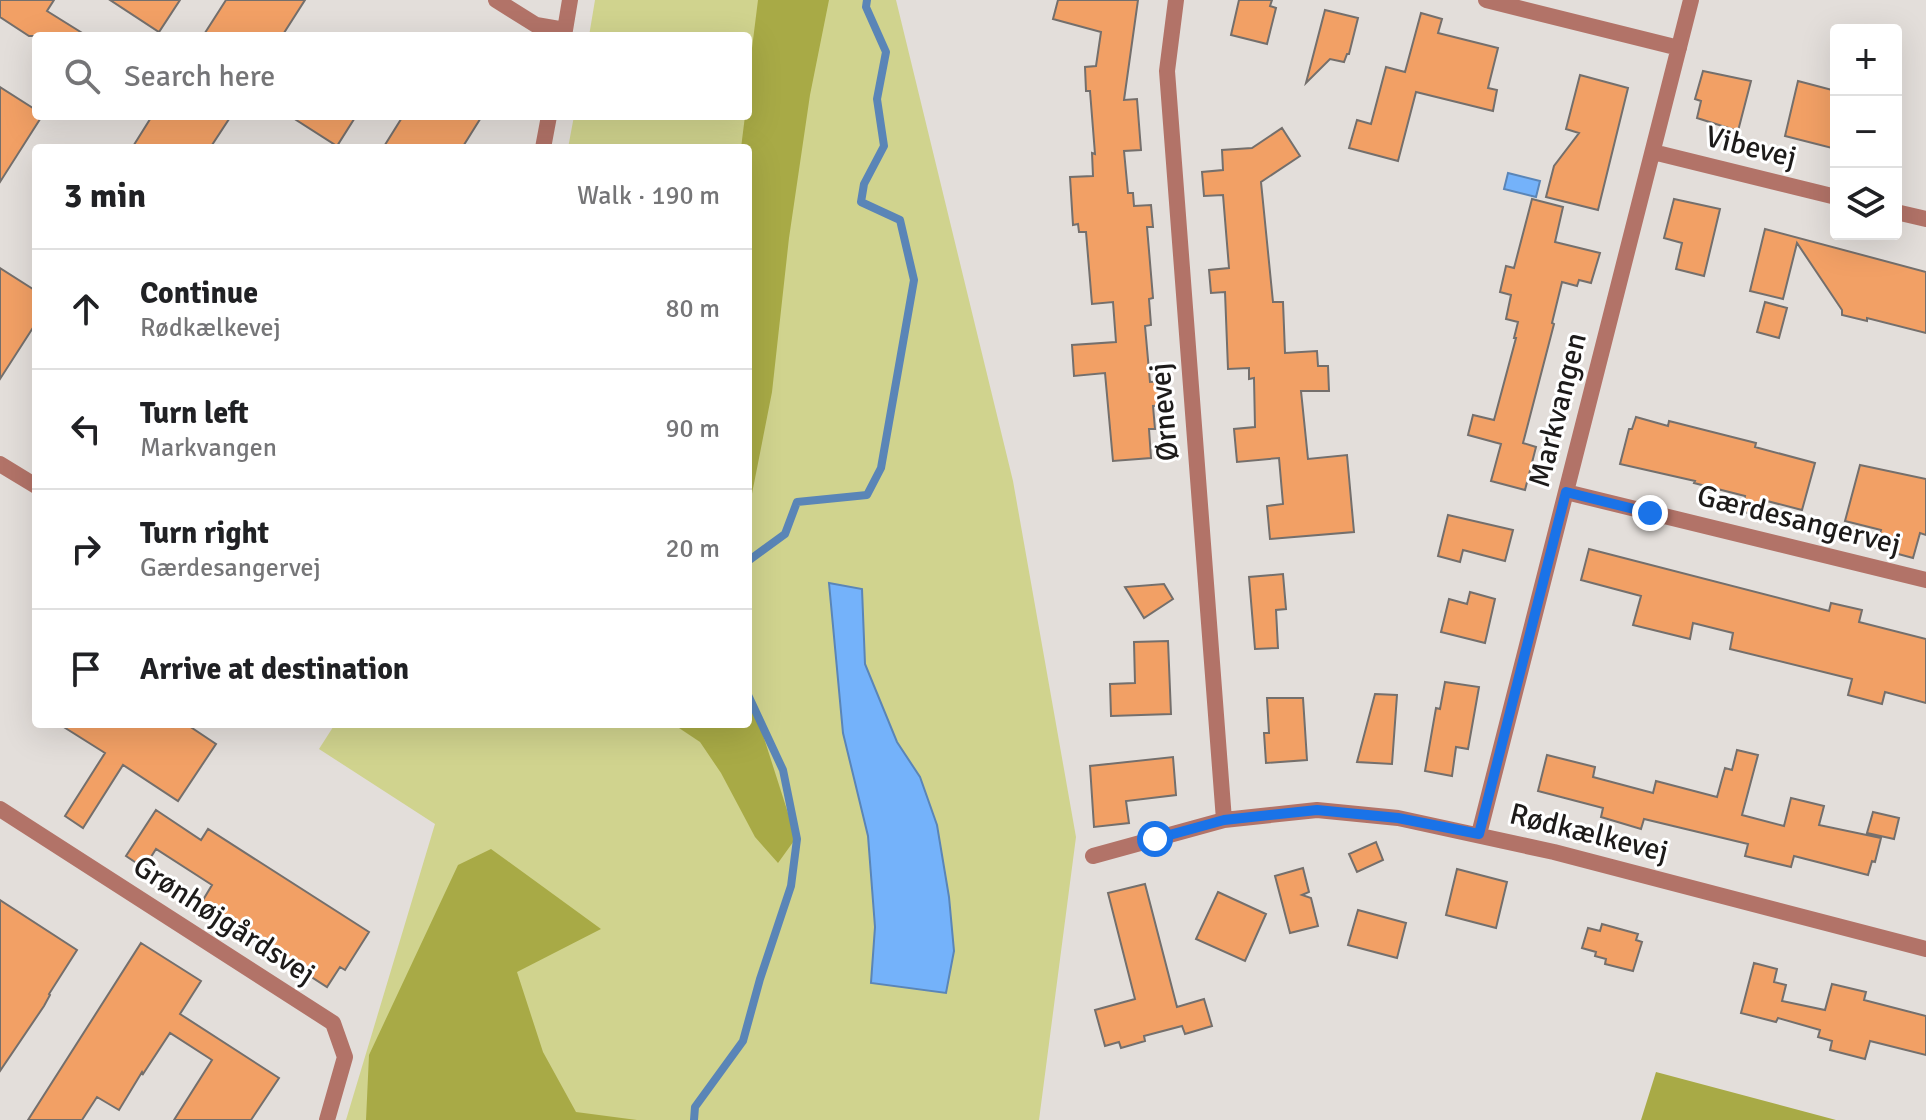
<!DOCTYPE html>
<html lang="en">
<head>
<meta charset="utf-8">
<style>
	:root { --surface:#fff; --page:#f2f2f2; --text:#202124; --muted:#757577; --line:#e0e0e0 }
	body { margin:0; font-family:Signika,sans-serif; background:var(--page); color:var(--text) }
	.controls { position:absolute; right:24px; top:24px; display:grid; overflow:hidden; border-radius:8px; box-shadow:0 8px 32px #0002 }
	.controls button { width:72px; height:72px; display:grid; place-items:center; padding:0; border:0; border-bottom:2px solid var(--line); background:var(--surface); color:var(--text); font:40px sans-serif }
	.stop { position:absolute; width:24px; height:24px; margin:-18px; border:6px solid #1a73e8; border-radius:50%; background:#fff }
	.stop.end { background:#1a73e8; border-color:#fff; box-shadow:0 2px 8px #0008 }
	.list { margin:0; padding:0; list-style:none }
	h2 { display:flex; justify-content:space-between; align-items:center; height:104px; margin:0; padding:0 32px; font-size:34px }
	h2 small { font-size:26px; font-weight:400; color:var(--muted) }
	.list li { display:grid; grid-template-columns:52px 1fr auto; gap:24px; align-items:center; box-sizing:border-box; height:120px; padding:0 32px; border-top:2px solid var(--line) }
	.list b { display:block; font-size:30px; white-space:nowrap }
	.list p { margin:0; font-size:26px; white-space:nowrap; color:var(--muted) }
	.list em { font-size:26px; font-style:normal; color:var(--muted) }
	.icon { flex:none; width:44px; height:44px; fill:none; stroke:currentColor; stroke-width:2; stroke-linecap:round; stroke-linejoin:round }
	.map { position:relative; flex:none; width:1926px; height:1120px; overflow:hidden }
	.search { position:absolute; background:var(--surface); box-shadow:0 8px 32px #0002; left:32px; top:32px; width:720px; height:88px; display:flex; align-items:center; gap:20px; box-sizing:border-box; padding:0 28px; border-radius:8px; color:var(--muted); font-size:30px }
	.panel { position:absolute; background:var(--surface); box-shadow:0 8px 32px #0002; left:32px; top:144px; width:720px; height:584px; border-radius:8px }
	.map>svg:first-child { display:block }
</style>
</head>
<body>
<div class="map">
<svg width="1926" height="1120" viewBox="0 0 1926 1120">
	<rect width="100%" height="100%" fill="#e3deda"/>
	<path fill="#d0d38e" d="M 595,0 L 896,0 L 1013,481 L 1076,837 L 1039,1120 L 346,1120 L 435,824 L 319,749 L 335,724 L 748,724 L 748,148 L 568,148 L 574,116 L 748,116 L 748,36 L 589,36 Z"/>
	<path fill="#a8aa46" d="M 758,0 L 829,0 L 810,95 L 789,238 L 772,392 L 748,514 L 748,148 L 741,148 L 745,116 L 748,116 L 748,80 Z
		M 748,688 L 796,838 L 778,863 L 755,837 L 721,773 L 700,742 L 673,724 L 748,724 Z
		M 491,849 L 601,929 L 517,972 L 543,1052 L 576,1112 L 637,1120 L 366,1120 L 369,1055 L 458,865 Z
		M 1656,1072 L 1836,1120 L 1641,1120 Z"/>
	<path fill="#74b2fa" stroke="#5a85b7" stroke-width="2" d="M 1508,173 L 1540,181 L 1536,197 L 1504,189 Z
		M 829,583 L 862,589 L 865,664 L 897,742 L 920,777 L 937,825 L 949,897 L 954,951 L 946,993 L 871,983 L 875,927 L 868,836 L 843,733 Z"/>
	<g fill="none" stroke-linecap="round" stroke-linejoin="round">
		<path stroke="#5a85b7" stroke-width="8" d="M 748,561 L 785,534 L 797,502 L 867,495 L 881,468 L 914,280 L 900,220 L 861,202 L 864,184 L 884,146 L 877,99 L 886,52 L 866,7 L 867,0
			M 694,1120 L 695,1107 L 743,1041 L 760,979 L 791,886 L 797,839 L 783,770 L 748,695"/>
	</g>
	<path fill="#f2a065" stroke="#746f6c" stroke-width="2" d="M 0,0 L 54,0 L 47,11 L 87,36 L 29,36 L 0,17 Z
		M 110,0 L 180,0 L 159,32 Z
		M 226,0 L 305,0 L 282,36 L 203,36 Z
		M 1058,0 L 1138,0 L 1124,100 L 1137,99 L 1141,150 L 1124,151 L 1128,193 L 1133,193 L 1134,206 L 1151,205 L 1153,227 L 1147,227 L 1153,298 L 1149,299 L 1151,325 L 1145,326 L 1150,382 L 1165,381 L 1167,405 L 1153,406 L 1155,429 L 1149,429 L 1151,458 L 1113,461 L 1105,373 L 1074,376 L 1072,345 L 1116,342 L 1113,302 L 1092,304 L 1086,232 L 1079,232 L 1078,224 L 1073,225 L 1070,177 L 1093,176 L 1092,153 L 1095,154 L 1090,91 L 1086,91 L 1085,67 L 1096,66 L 1101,32 L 1053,19 Z
		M 1239,0 L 1272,0 L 1270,6 L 1276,8 L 1267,44 L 1231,35 Z
		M 1325,10 L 1358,18 L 1349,54 L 1347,54 L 1344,62 L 1330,59 L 1306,83 Z
		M 1421,13 L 1442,19 L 1438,33 L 1498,48 L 1488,88 L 1497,90 L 1493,111 L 1416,92 L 1398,161 L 1349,148 L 1357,120 L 1371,124 L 1386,67 L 1405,72 Z
		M 1703,71 L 1751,81 L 1738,131 L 1697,118 L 1701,101 L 1695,99 Z
		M 1580,75 L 1628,88 L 1598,210 L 1546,197 L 1554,166 L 1579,133 L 1566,129 Z
		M 1798,81 L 1836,91 L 1836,149 L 1785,136 Z
		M 0,87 L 36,110 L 36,116 L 42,116 L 0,182 Z
		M 152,116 L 231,116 L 210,148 L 132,148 Z
		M 290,116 L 356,116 L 337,146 Z
		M 403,116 L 482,116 L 462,148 L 383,148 Z
		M 1282,128 L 1300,156 L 1261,182 L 1273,302 L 1283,302 L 1285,353 L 1317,351 L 1318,366 L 1328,366 L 1329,391 L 1301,391 L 1308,459 L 1347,455 L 1354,532 L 1270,539 L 1267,506 L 1283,504 L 1279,458 L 1237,462 L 1234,429 L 1255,427 L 1254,378 L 1249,379 L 1249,368 L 1228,369 L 1225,292 L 1211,293 L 1209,270 L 1229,268 L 1223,195 L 1204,196 L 1202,172 L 1223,170 L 1222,150 L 1252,148 Z
		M 1532,199 L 1563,207 L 1555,242 L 1600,253 L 1591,283 L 1579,280 L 1577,286 L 1562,282 L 1552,323 L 1554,324 L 1523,443 L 1536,447 L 1525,490 L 1491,481 L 1501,444 L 1468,435 L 1473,415 L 1494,420 L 1516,338 L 1514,338 L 1518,322 L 1506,319 L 1511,295 L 1500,292 L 1506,266 L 1514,268 Z
		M 1674,199 L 1720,209 L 1704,276 L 1676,269 L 1682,243 L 1664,238 Z
		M 1765,229 L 1926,272 L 1926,333 L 1867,318 L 1867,321 L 1842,315 L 1842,310 L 1797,243 L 1783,299 L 1750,291 Z
		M 0,268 L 36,291 L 36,323 L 0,379 Z
		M 1765,302 L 1787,308 L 1779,338 L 1757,332 Z
		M 1636,417 L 1668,426 L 1669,421 L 1756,443 L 1755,447 L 1815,463 L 1802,510 L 1767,501 L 1763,517 L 1741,511 L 1745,496 L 1694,483 L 1695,481 L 1620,464 L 1629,429 L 1632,429 Z
		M 1860,465 L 1926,479 L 1926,535 L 1920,533 L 1913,558 L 1876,548 L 1881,530 L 1845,521 Z
		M 1448,515 L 1513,530 L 1505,561 L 1463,550 L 1460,562 L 1438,556 Z
		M 1589,549 L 1829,611 L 1831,603 L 1862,610 L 1859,622 L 1926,639 L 1926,703 L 1885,692 L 1882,704 L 1848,695 L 1852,679 L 1730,649 L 1733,633 L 1693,623 L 1690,639 L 1633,625 L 1641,596 L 1581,580 Z
		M 1283,574 L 1286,609 L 1276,610 L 1278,648 L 1255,649 L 1249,577 Z
		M 1164,584 L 1173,599 L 1144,618 L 1125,587 Z
		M 1470,592 L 1495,599 L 1485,643 L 1441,632 L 1449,599 L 1467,604 Z
		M 1168,641 L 1171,714 L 1111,716 L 1110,684 L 1135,683 L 1134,642 Z
		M 1445,682 L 1479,687 L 1468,749 L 1456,747 L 1452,776 L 1425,771 L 1436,708 L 1440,709 Z
		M 1375,694 L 1397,695 L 1392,764 L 1357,762 Z
		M 1267,698 L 1303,698 L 1307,760 L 1266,763 L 1264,733 L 1269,733 Z
		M 59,724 L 186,724 L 216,744 L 178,801 L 123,765 L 83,828 L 65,816 L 105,753 Z
		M 1737,750 L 1758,755 L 1742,815 L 1784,826 L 1791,798 L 1824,806 L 1819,825 L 1881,838 L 1875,862 L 1872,861 L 1868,875 L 1794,856 L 1791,867 L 1745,856 L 1748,844 L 1644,819 L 1641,829 L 1601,817 L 1603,808 L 1538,791 L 1547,755 L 1595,767 L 1593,777 L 1653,793 L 1656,781 L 1717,797 L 1725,768 L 1732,770 Z
		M 1173,757 L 1176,795 L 1126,801 L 1129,823 L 1094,827 L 1090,766 Z
		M 156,810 L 201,840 L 208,829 L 369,932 L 345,970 L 340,967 L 327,987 L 200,905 L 212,885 L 156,849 L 144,868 L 126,856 Z
		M 1873,812 L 1899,818 L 1894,839 L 1867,833 Z
		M 1376,842 L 1383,860 L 1357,872 L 1349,854 Z
		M 1303,868 L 1309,892 L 1302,895 L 1311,898 L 1318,926 L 1290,933 L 1275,876 Z
		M 1457,869 L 1507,882 L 1496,928 L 1446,915 Z
		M 1145,884 L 1177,1007 L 1204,999 L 1212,1026 L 1185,1034 L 1182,1026 L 1144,1036 L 1145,1041 L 1121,1048 L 1119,1042 L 1105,1046 L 1095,1010 L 1135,999 L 1108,893 Z
		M 1218,892 L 1266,914 L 1245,961 L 1196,939 Z
		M 0,900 L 77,950 L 49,994 L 50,995 L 44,1006 L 0,1071 Z
		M 1358,910 L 1406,923 L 1397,958 L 1348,945 Z
		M 1602,924 L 1638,934 L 1636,940 L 1642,942 L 1633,971 L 1605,964 L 1606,959 L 1595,956 L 1596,952 L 1582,948 L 1588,928 L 1600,931 Z
		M 141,943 L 201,981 L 180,1014 L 279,1078 L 251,1120 L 174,1120 L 212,1060 L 170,1033 L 143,1074 L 142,1072 L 119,1110 L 97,1097 L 82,1120 L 28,1120 Z
		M 1754,963 L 1777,969 L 1774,982 L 1786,985 L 1782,1001 L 1825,1010 L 1832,984 L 1866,992 L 1864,1000 L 1926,1016 L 1926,1055 L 1870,1041 L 1865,1059 L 1830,1050 L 1832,1041 L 1818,1037 L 1820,1030 L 1778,1018 L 1776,1022 L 1741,1013 Z"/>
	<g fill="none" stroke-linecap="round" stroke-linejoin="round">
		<path stroke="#b27368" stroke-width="16" d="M 496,0 L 536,25 L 565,30
			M 1176,0 L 1167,71 L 1224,820
			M 1486,0 L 1679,48
			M 564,36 L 570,0
			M 543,148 L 549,116
			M 1653,152 L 1836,197
			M 1896,212 L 1926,219
			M 0,464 L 36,486
			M 1566,492 L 1926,580
			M 0,809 L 333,1023 L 345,1057 L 327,1120
			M 1479,834 L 1691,0
			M 1093,856 L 1224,820 L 1317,810 L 1398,818 L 1554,852 L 1926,949"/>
	</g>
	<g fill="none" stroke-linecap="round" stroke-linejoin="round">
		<path stroke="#1a73e8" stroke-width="10" d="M 1155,839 L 1224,820 L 1317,810 L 1398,818 L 1479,834 L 1566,492 L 1650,513"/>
	</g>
	<g text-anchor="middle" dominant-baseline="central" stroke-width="6" stroke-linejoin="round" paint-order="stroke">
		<g font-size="30" fill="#1d1b1a" stroke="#fff">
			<text transform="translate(1751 147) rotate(14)">Vibevej</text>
			<text transform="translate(1558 410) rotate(-76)">Markvangen</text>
			<text transform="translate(1164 412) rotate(-95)">Ørnevej</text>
			<text transform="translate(1799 520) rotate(14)">Gærdesangervej</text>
			<text transform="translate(1589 833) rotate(14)">Rødkælkevej</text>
			<text transform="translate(224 920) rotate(33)">Grønhøjgårdsvej</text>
		</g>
	</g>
</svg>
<div class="controls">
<button>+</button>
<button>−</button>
<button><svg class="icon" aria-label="layers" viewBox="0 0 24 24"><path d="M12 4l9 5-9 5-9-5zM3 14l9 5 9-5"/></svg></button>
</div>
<div class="stop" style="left:1155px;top:839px"></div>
<div class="stop end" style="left:1650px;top:513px"></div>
<div class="search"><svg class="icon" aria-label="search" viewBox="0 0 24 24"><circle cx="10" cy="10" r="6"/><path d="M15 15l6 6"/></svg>Search here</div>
<section class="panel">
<h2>3 min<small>Walk · 190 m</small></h2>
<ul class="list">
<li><svg class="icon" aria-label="ahead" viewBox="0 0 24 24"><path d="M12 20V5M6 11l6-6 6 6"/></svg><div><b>Continue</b><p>Rødkælkevej</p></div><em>80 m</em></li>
<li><svg class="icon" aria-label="left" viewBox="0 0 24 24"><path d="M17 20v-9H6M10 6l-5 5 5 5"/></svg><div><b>Turn left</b><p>Markvangen</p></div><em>90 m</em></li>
<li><svg class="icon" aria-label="right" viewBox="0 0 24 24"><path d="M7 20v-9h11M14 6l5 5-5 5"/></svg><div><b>Turn right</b><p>Gærdesangervej</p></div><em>20 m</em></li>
<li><svg class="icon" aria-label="arrive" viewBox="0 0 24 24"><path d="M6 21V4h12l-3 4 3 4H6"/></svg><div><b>Arrive at destination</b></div></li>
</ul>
</section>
</div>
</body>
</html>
